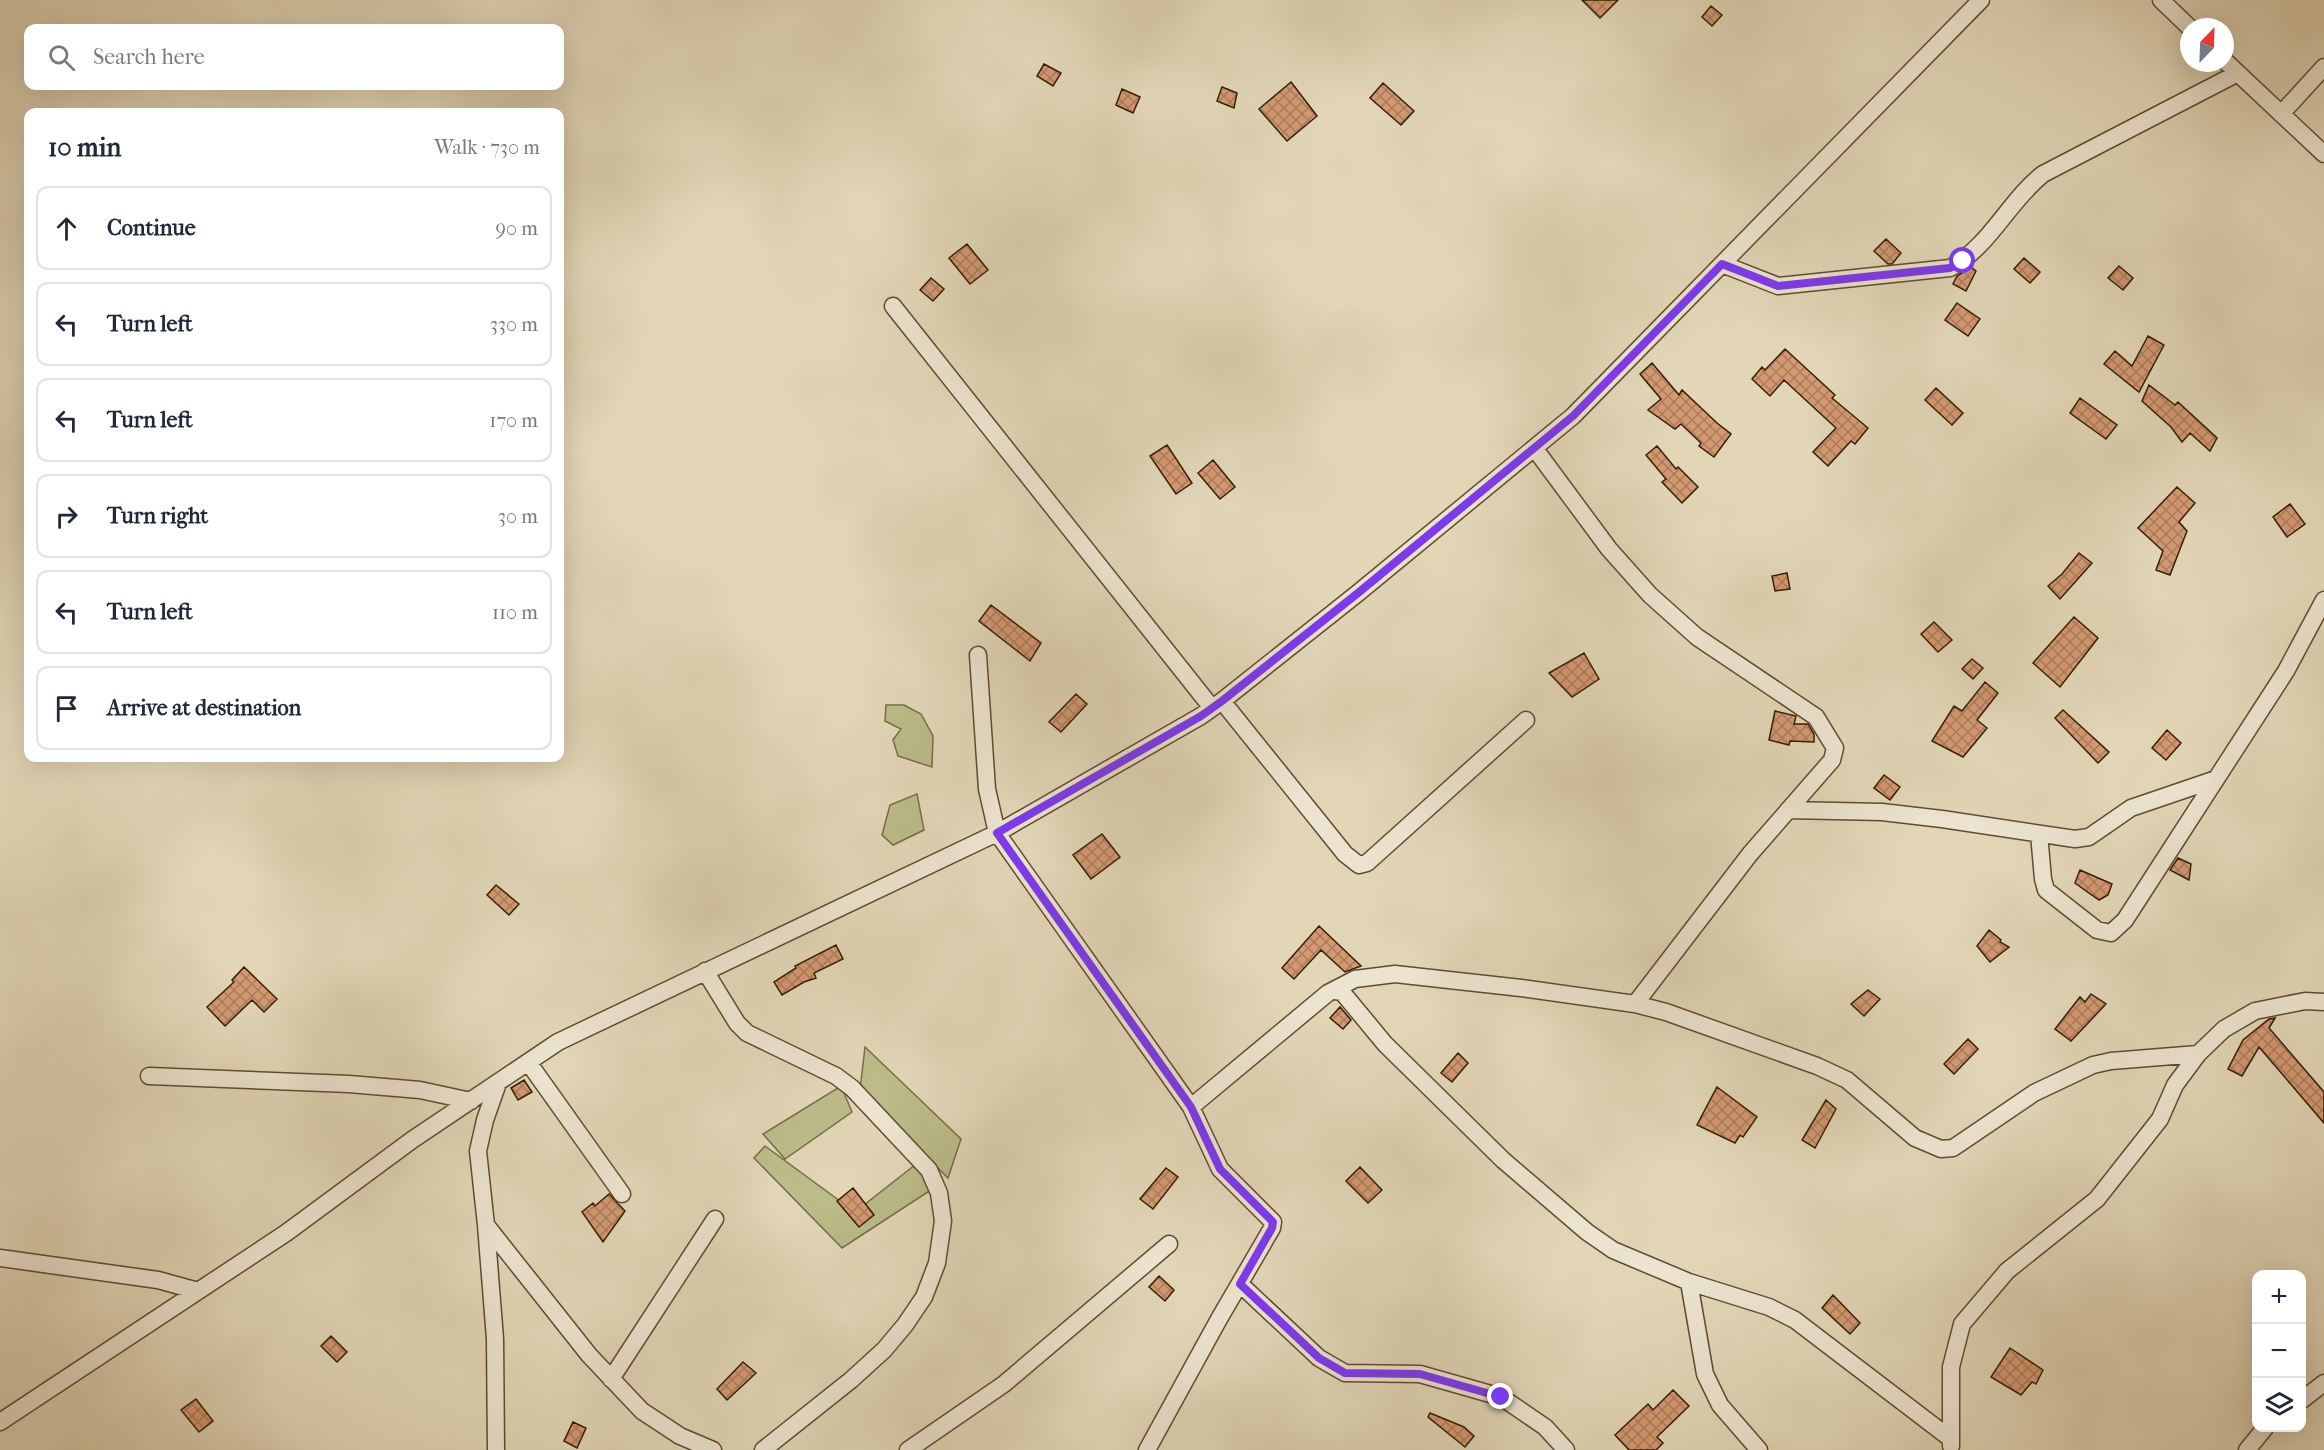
<!DOCTYPE html>
<html lang="en">
<head>
<meta charset="utf-8">
<style>
	:root { --surface:#fff; --page:#f2f2f3; --text:#1f2937; --muted:#747a83; --line:#e0e1e3 }
	body { margin:0; font-family:"IM FELL French Canon",serif; background:var(--page); color:var(--text) }
	.controls { position:absolute; right:18px; bottom:18px; display:grid; overflow:hidden; border-radius:12px; box-shadow:0 6px 24px #0002 }
	.controls button { width:54px; height:54px; display:grid; place-items:center; padding:0; border:0; border-bottom:2px solid var(--line); background:var(--surface); color:var(--text); font:30px sans-serif }
	.compass { position:absolute; left:2180px; top:18px; width:54px; height:54px; border-radius:50%; background:var(--surface); box-shadow:0 6px 24px #0002; rotate:23deg }
	.stop { position:absolute; width:18px; height:18px; margin:-14px; border:4px solid #7c3aed; border-radius:50%; background:#fff }
	.stop.end { background:#7c3aed; border-color:#fff; box-shadow:0 2px 6px #0008 }
	.list { margin:0; padding:0; list-style:none }
	h2 { display:flex; justify-content:space-between; align-items:center; height:78px; margin:0; padding:0 24px; font-size:26px }
	h2 small { font-size:20px; font-weight:400; color:var(--muted) }
	.list li { display:grid; grid-template-columns:39px 1fr auto; gap:18px; align-items:center; box-sizing:border-box; height:84px; margin:0 12px 12px; padding:0 12px; border:2px solid var(--line); border-radius:12px }
	.list b { display:block; font-size:22px; white-space:nowrap }
	.list em { font-size:20px; font-style:normal; color:var(--muted) }
	.icon { flex:none; width:33px; height:33px; fill:none; stroke:currentColor; stroke-width:2; stroke-linecap:round; stroke-linejoin:round }
	.map { position:relative; flex:none; width:2324px; height:1450px; overflow:hidden }
	.search { position:absolute; background:var(--surface); box-shadow:0 6px 24px #0002; left:24px; top:24px; width:540px; height:66px; display:flex; align-items:center; gap:15px; box-sizing:border-box; padding:0 21px; border-radius:12px; color:var(--muted); font-size:22px }
	.panel { position:absolute; background:var(--surface); box-shadow:0 6px 24px #0002; left:24px; top:108px; width:540px; height:654px; border-radius:12px }
	.map>svg:first-child { display:block }
</style>
</head>
<body>
<div class="map">
<svg width="2324" height="1450" viewBox="0 0 2324 1450">
	<defs>
		<pattern id="building-cross-hatch" width="8" height="8" patternUnits="userSpaceOnUse" patternTransform="scale(1.5)"><rect width="8" height="8" fill="#d39972"/><path d="M0 0l8 8M0 8l8-8" fill="none" stroke="#ac7c5b"/></pattern>
	</defs>
	<rect width="100%" height="100%" fill="#e2d6b7"/>
	<filter id="stains"><feTurbulence type="fractalNoise" baseFrequency=".00333" numOctaves="4"/><feColorMatrix values="0 0 0 0 .2 0 0 0 0 .09 0 0 0 0 .02 0 0 0 .5 -.17"/></filter>
	<radialGradient id="worn" r=".72"><stop offset=".6" stop-color="#630" stop-opacity="0"/><stop offset="1" stop-color="#630" stop-opacity=".3"/></radialGradient>
	<path fill="#bbbc89" stroke="#786c46" stroke-width="1.5" d="M 886,705 L 904,705 L 921,714 L 933,736 L 932,767 L 898,756 L 893,740 L 901,729 L 885,721 Z
		M 917,794 L 924,830 L 893,845 L 882,835 L 890,805 Z
		M 865,1047 L 961,1139 L 948,1178 L 860,1090 Z
		M 841,1086 L 852,1112 L 785,1159 L 763,1134 Z
		M 765,1146 L 855,1212 L 920,1161 L 937,1186 L 842,1248 L 754,1158 Z"/>
	<path fill="url(#building-cross-hatch)" stroke="#361d02" stroke-width="1.5" d="M 1582,0 L 1618,0 L 1600,18 Z
		M 1711,6 L 1722,15 L 1712,26 L 1702,17 Z
		M 1044,64 L 1061,73 L 1053,86 L 1037,76 Z
		M 1291,82 L 1317,116 L 1287,141 L 1259,109 Z
		M 1383,83 L 1414,111 L 1401,125 L 1370,98 Z
		M 1222,87 L 1237,93 L 1234,108 L 1217,101 Z
		M 1122,89 L 1140,97 L 1133,113 L 1116,105 Z
		M 1886,239 L 1901,253 L 1892,264 L 1888,264 L 1874,251 Z
		M 967,244 L 988,270 L 970,284 L 949,258 Z
		M 2024,258 L 2040,272 L 2030,283 L 2014,269 Z
		M 2119,266 L 2133,278 L 2123,290 L 2108,278 Z
		M 1971,267 L 1976,271 L 1966,291 L 1953,284 L 1957,276 Z
		M 931,278 L 944,289 L 933,301 L 920,290 Z
		M 1957,303 L 1980,319 L 1968,336 L 1945,320 Z
		M 2148,336 L 2164,345 L 2139,392 L 2104,364 L 2115,351 L 2132,366 Z
		M 1785,349 L 1835,395 L 1832,398 L 1868,428 L 1855,444 L 1851,441 L 1828,466 L 1813,452 L 1836,428 L 1784,380 L 1770,396 L 1752,379 L 1762,367 L 1765,370 Z
		M 1652,363 L 1679,395 L 1682,390 L 1717,423 L 1731,434 L 1714,457 L 1699,446 L 1701,443 L 1681,424 L 1675,429 L 1648,410 L 1661,399 L 1640,374 Z
		M 2149,385 L 2175,405 L 2178,402 L 2217,438 L 2210,451 L 2190,433 L 2182,442 L 2171,427 L 2142,401 Z
		M 1936,388 L 1963,413 L 1952,425 L 1925,400 Z
		M 2080,398 L 2117,425 L 2106,439 L 2070,413 Z
		M 1167,445 L 1192,483 L 1176,494 L 1150,456 Z
		M 1657,446 L 1676,469 L 1678,467 L 1698,487 L 1682,503 L 1662,482 L 1666,479 L 1646,455 Z
		M 1213,460 L 1235,487 L 1220,499 L 1198,473 Z
		M 2177,487 L 2195,503 L 2179,522 L 2187,531 L 2170,575 L 2156,570 L 2163,551 L 2138,528 Z
		M 2290,504 L 2305,524 L 2287,537 L 2273,517 Z
		M 2079,553 L 2092,563 L 2060,599 L 2048,586 L 2062,574 Z
		M 1787,573 L 1790,589 L 1775,591 L 1772,576 Z
		M 991,605 L 1041,643 L 1030,661 L 979,621 Z
		M 2074,617 L 2098,638 L 2060,687 L 2033,663 Z
		M 1934,622 L 1952,640 L 1938,652 L 1921,634 Z
		M 1584,653 L 1599,679 L 1572,697 L 1549,673 Z
		M 1972,659 L 1983,668 L 1973,679 L 1962,669 Z
		M 1985,682 L 1998,693 L 1977,720 L 1987,728 L 1963,757 L 1932,741 L 1954,706 L 1962,711 Z
		M 1076,694 L 1087,704 L 1061,732 L 1049,722 Z
		M 2063,710 L 2109,752 L 2098,763 L 2055,718 Z
		M 1775,711 L 1796,716 L 1794,724 L 1808,724 L 1814,734 L 1814,742 L 1790,741 L 1789,745 L 1769,740 Z
		M 2167,730 L 2181,743 L 2166,760 L 2152,748 Z
		M 1884,775 L 1900,787 L 1890,800 L 1874,788 Z
		M 1102,834 L 1120,857 L 1091,879 L 1073,855 Z
		M 2178,858 L 2191,864 L 2189,880 L 2170,870 Z
		M 2080,870 L 2112,884 L 2108,895 L 2099,900 L 2075,883 Z
		M 496,885 L 519,904 L 509,915 L 487,895 Z
		M 1319,926 L 1361,966 L 1345,972 L 1321,950 L 1294,979 L 1282,968 Z
		M 1989,930 L 2001,940 L 2000,942 L 2009,947 L 1990,962 L 1977,946 Z
		M 836,945 L 843,959 L 814,973 L 816,978 L 804,982 L 782,995 L 774,982 L 796,968 L 795,966 Z
		M 244,967 L 277,999 L 264,1012 L 252,1000 L 225,1026 L 207,1007 L 234,982 L 232,980 Z
		M 1868,990 L 1880,999 L 1864,1016 L 1851,1004 Z
		M 2091,994 L 2106,1004 L 2071,1041 L 2055,1029 L 2080,997 L 2085,1002 Z
		M 1340,1007 L 1351,1020 L 1343,1029 L 1330,1018 Z
		M 2275,1018 L 2269,1028 L 2324,1092 L 2324,1123 L 2259,1047 L 2242,1076 L 2228,1069 L 2243,1040 L 2269,1019 Z
		M 1968,1039 L 1978,1049 L 1954,1074 L 1944,1064 Z
		M 1458,1053 L 1468,1063 L 1452,1082 L 1441,1073 Z
		M 524,1080 L 532,1092 L 518,1100 L 511,1088 Z
		M 1717,1087 L 1757,1117 L 1743,1137 L 1740,1135 L 1735,1143 L 1697,1125 Z
		M 1826,1100 L 1836,1109 L 1815,1148 L 1802,1140 Z
		M 1360,1167 L 1382,1190 L 1368,1203 L 1346,1181 Z
		M 1166,1168 L 1178,1177 L 1153,1209 L 1140,1199 Z
		M 853,1188 L 874,1215 L 859,1227 L 837,1201 Z
		M 609,1194 L 625,1211 L 603,1242 L 582,1212 L 593,1203 L 595,1206 Z
		M 1159,1276 L 1174,1290 L 1165,1301 L 1149,1287 Z
		M 1833,1295 L 1860,1323 L 1850,1334 L 1822,1308 Z
		M 331,1336 L 347,1352 L 337,1362 L 321,1346 Z
		M 2010,1348 L 2043,1370 L 2036,1384 L 2032,1382 L 2021,1395 L 1991,1377 Z
		M 743,1362 L 756,1373 L 727,1400 L 717,1389 Z
		M 1673,1390 L 1689,1406 L 1657,1437 L 1663,1443 L 1656,1450 L 1629,1450 L 1615,1435 L 1648,1404 L 1653,1410 Z
		M 196,1399 L 213,1421 L 199,1432 L 181,1410 Z
		M 1430,1413 L 1464,1427 L 1474,1436 L 1465,1447 L 1428,1417 Z
		M 573,1422 L 586,1428 L 577,1448 L 564,1441 Z"/>
	<g fill="none" stroke-linecap="round" stroke-linejoin="round">
		<defs>
			<path id="street" d="M 2161,0 L 2189,27
				M 2225,61 L 2324,154
				M 2281,114 L 2324,67
				M 1722,264 L 1778,286 L 1950,268 C 1990,246 2008,202 2043,174 L 2238,73
				M 893,306 L 1212,708
				M 1535,449 L 1609,549 L 1650,595 L 1697,637 L 1816,717 L 1835,748 L 1832,760 L 1750,854 L 1635,1004
				M 978,655 L 987,789 L 997,833 L 1191,1107 L 1220,1169 L 1273,1222 L 1272,1228 L 1219,1319 L 1147,1450
				M 1222,701 L 1345,854 L 1359,865 L 1367,863 L 1526,720
				M 1788,810 L 1882,812 L 1942,819 L 2075,839 L 2089,837 L 2131,808 L 2216,779
				M 2039,834 L 2043,879 L 2046,890 L 2097,930 L 2111,933 L 2125,920 L 2286,671 L 2324,600
				M 705,971 L 737,1023 L 747,1033 L 836,1076 L 852,1088 L 929,1170 L 939,1193 L 943,1221 L 937,1263 L 924,1297 L 905,1325 L 884,1350 L 851,1380 L 763,1450
				M 1335,991 L 1342,992 L 1385,1044 L 1503,1160 L 1587,1232 L 1613,1250 L 1689,1282 L 1769,1307 L 1795,1320 L 1951,1439
				M 528,1062 L 622,1194
				M 149,1076 L 349,1084 L 420,1090 L 471,1101
				M 498,1083 L 485,1120 L 478,1151 L 486,1225 L 589,1355 L 642,1411 L 680,1436 L 713,1450
				M 1191,1107 L 1328,993 L 1355,979 L 1395,974 L 1521,988 L 1635,1004 L 1666,1012 L 1817,1066 L 1847,1080 L 1915,1138 L 1941,1149 L 1953,1148 L 2034,1093 L 2093,1065 L 2111,1061 L 2198,1054
				M 486,1225 L 495,1339 L 496,1450
				M 0,1258 L 158,1280 L 198,1291
				M 1689,1282 L 1705,1374 L 1720,1405 L 1759,1450
				M 1240,1284 L 1319,1358 L 1345,1373 L 1420,1374 L 1501,1397 L 1545,1427 L 1566,1450
				M 611,1379 L 715,1219
				M 2302,1400 L 2324,1383
				M 0,1422 L 286,1233 L 412,1140 L 558,1042 L 997,833 L 1201,716 L 1222,701 L 1358,593 L 1573,416 L 1981,0
				M 1951,1446 L 1951,1367 L 1962,1324 L 2007,1271 L 2097,1199 L 2160,1119 L 2175,1085 L 2198,1054 L 2224,1029 L 2255,1011 L 2305,1001 L 2324,1002
				M 908,1450 L 1004,1384 L 1169,1244
				M 2247,1450 L 2265,1428"/>
		</defs>
		<use href="#street" stroke="#614b2f" stroke-width="19"/>
		<use href="#street" stroke="#ece4d0" stroke-width="16"/>
	</g>
	<g fill="none" stroke-linecap="round" stroke-linejoin="round">
		<path stroke="#7c3aed" stroke-width="8" d="M 1501,1397 L 1420,1374 L 1345,1373 L 1319,1358 L 1240,1284 L 1272,1228 L 1273,1222 L 1220,1169 L 1191,1107 L 997,833 L 1201,716 L 1222,701 L 1358,593 L 1573,416 L 1722,264 L 1778,286 L 1950,268 L 1963,261"/>
	</g>
	<rect width="100%" height="100%" filter="url(#stains)"/>
	<rect width="100%" height="100%" fill="url(#worn)"/>
</svg>
<div class="controls">
<button>+</button>
<button>−</button>
<button><svg class="icon" aria-label="layers" viewBox="0 0 24 24"><path d="M12 4l9 5-9 5-9-5zM3 14l9 5 9-5"/></svg></button>
</div>
<svg class="compass" viewBox="-18 -18 36 36"><path d="M0-13l5 13h-10z" fill="#e53935"/><path d="M0 13l5-13h-10z" fill="#747a83"/></svg>
<div class="stop" style="left:1963px;top:261px"></div>
<div class="stop end" style="left:1501px;top:1397px"></div>
<div class="search"><svg class="icon" aria-label="search" viewBox="0 0 24 24"><circle cx="10" cy="10" r="6"/><path d="M15 15l6 6"/></svg>Search here</div>
<section class="panel">
<h2>10 min<small>Walk · 730 m</small></h2>
<ul class="list">
<li><svg class="icon" aria-label="ahead" viewBox="0 0 24 24"><path d="M12 20V5M6 11l6-6 6 6"/></svg><div><b>Continue</b></div><em>90 m</em></li>
<li><svg class="icon" aria-label="left" viewBox="0 0 24 24"><path d="M17 20v-9H6M10 6l-5 5 5 5"/></svg><div><b>Turn left</b></div><em>330 m</em></li>
<li><svg class="icon" aria-label="left" viewBox="0 0 24 24"><path d="M17 20v-9H6M10 6l-5 5 5 5"/></svg><div><b>Turn left</b></div><em>170 m</em></li>
<li><svg class="icon" aria-label="right" viewBox="0 0 24 24"><path d="M7 20v-9h11M14 6l5 5-5 5"/></svg><div><b>Turn right</b></div><em>30 m</em></li>
<li><svg class="icon" aria-label="left" viewBox="0 0 24 24"><path d="M17 20v-9H6M10 6l-5 5 5 5"/></svg><div><b>Turn left</b></div><em>110 m</em></li>
<li><svg class="icon" aria-label="arrive" viewBox="0 0 24 24"><path d="M6 21V4h12l-3 4 3 4H6"/></svg><div><b>Arrive at destination</b></div></li>
</ul>
</section>
</div>
</body>
</html>
